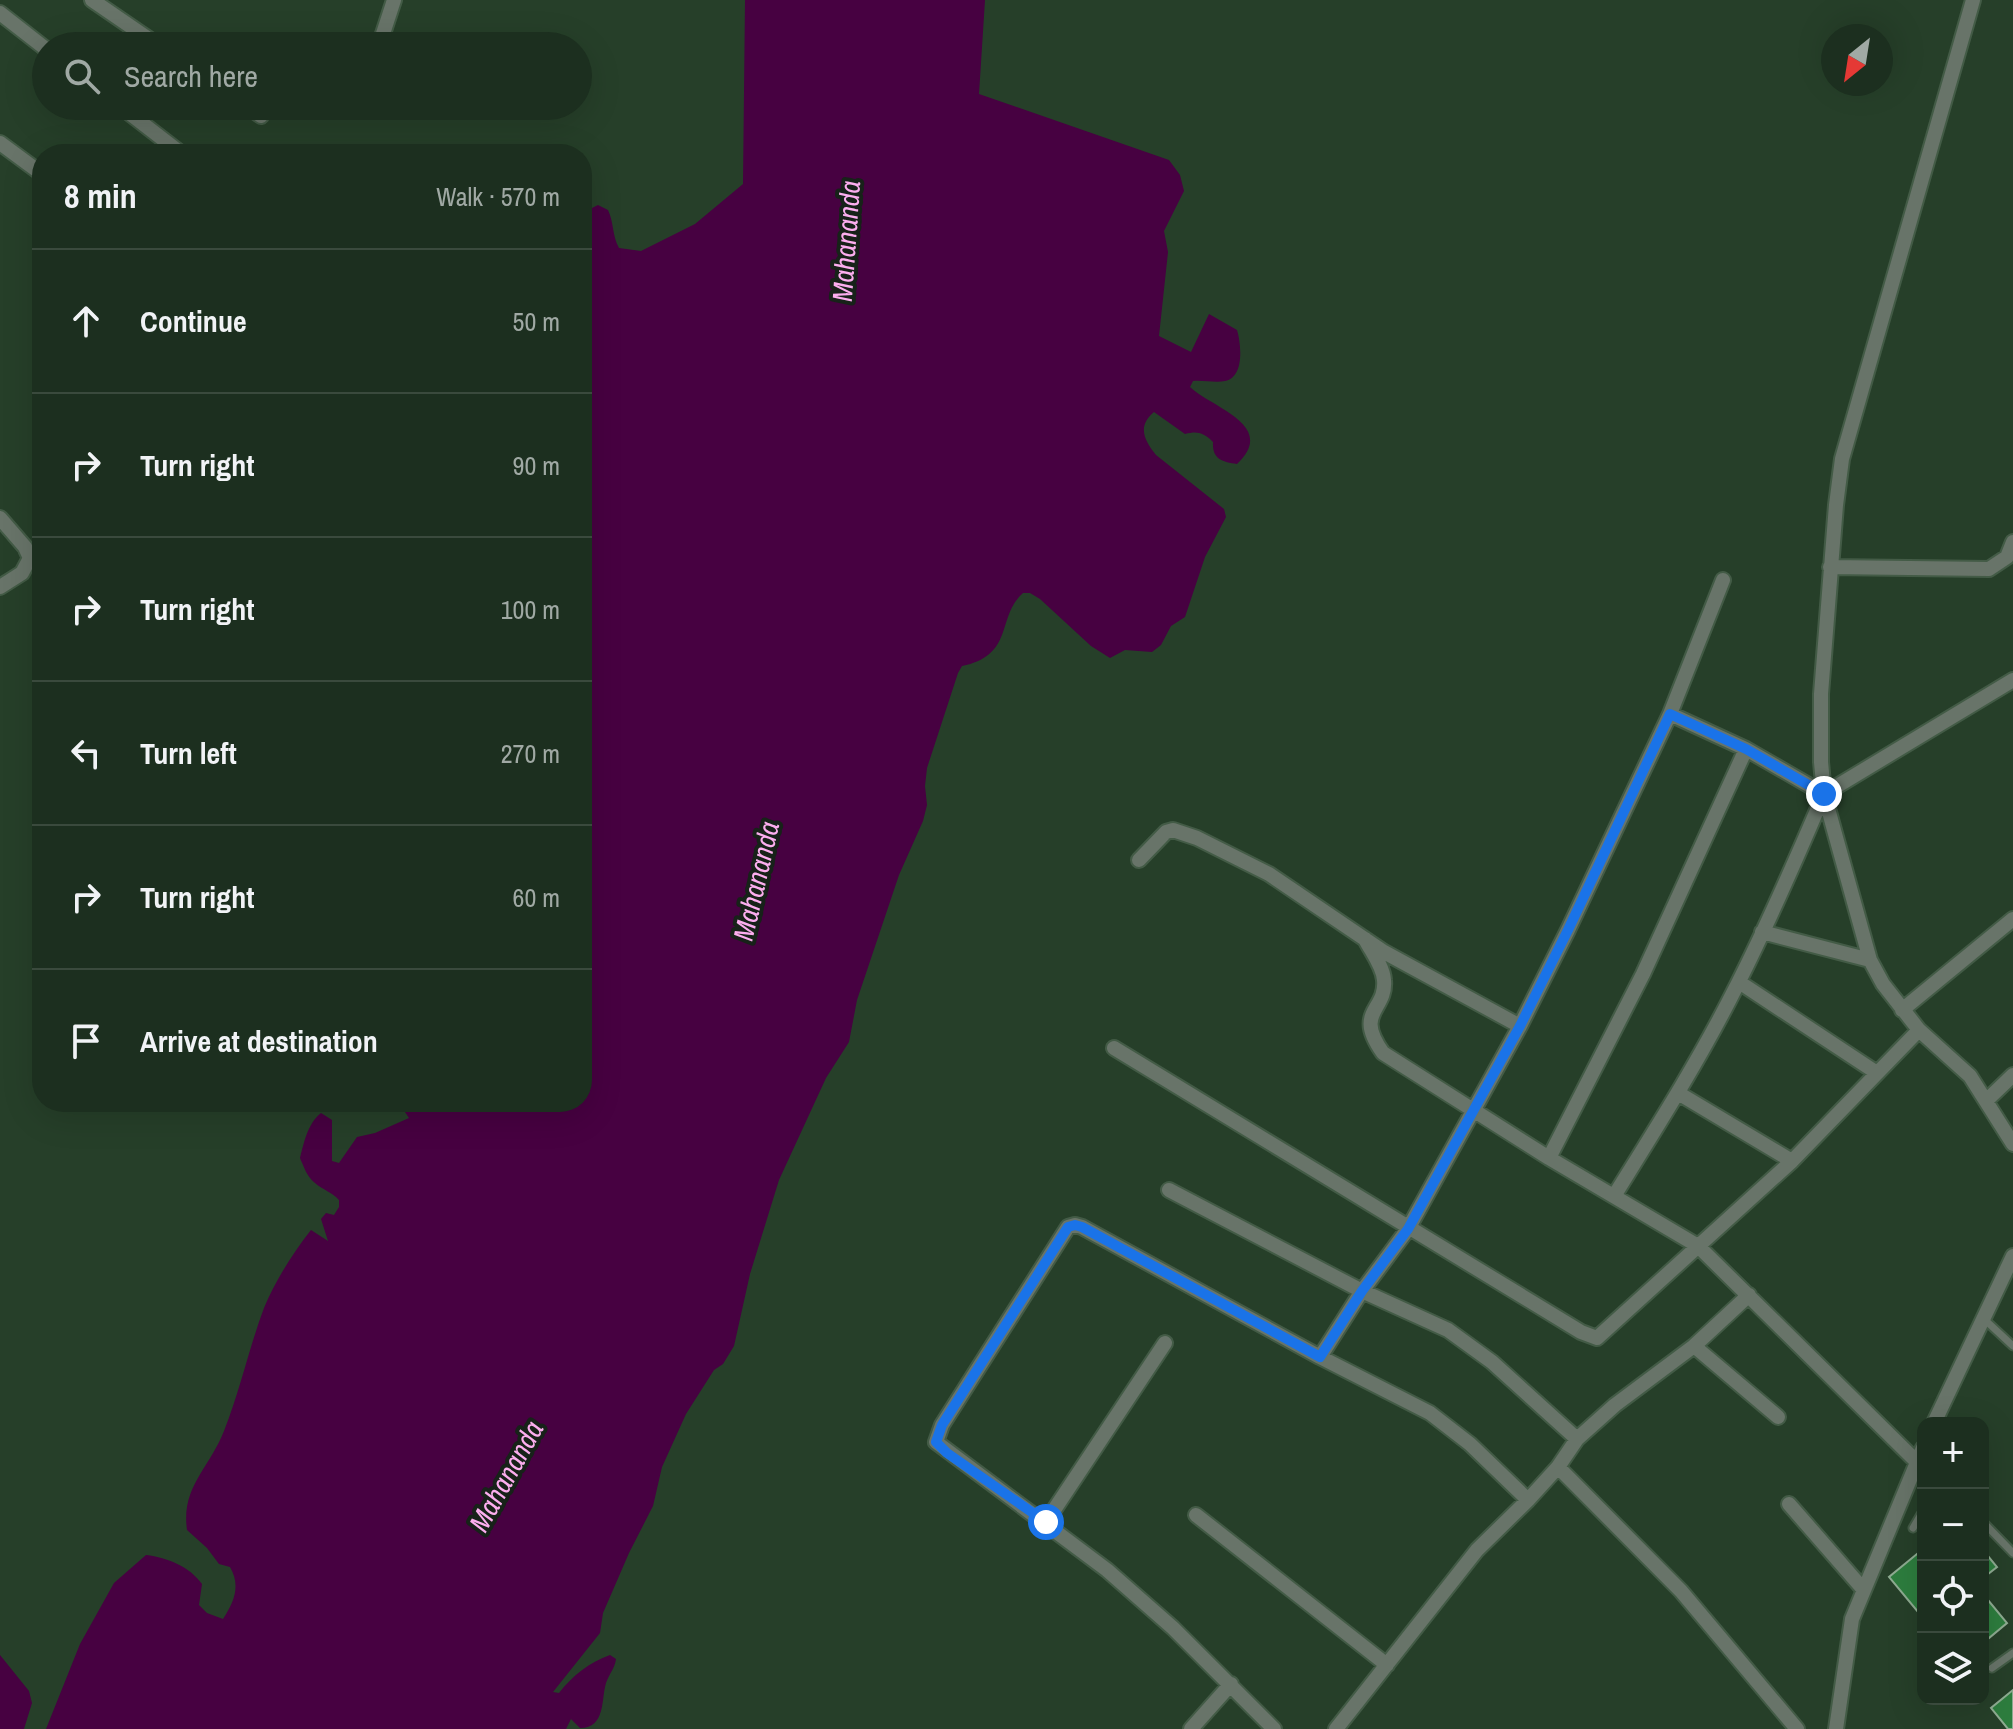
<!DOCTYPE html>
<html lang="en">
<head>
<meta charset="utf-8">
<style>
	:root { --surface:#1c2f1f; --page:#293b2c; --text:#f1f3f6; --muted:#a0a9a4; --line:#3a4a3d }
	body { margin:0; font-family:"Archivo Narrow",sans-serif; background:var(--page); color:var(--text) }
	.controls { position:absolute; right:24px; bottom:24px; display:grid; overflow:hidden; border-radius:16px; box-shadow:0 8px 32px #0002 }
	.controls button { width:72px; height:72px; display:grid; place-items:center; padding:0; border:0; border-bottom:2px solid var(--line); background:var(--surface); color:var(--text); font:40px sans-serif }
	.compass { position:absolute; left:1821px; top:24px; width:72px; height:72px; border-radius:50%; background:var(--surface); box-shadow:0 8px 32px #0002; rotate:210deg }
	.stop { position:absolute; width:24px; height:24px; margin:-18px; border:6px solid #1a73e8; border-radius:50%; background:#fff }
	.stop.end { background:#1a73e8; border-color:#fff; box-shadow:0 2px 8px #0008 }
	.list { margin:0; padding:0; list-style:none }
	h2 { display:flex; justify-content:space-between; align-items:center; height:104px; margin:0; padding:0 32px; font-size:34px }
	h2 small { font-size:26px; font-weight:400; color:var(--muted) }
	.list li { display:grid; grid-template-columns:52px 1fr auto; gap:24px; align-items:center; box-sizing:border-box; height:144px; padding:0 32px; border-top:2px solid var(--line) }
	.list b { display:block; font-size:30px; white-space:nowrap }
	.list em { font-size:26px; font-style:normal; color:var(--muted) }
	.icon { flex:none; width:44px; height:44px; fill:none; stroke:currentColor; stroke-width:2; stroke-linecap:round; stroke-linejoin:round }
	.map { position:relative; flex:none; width:2013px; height:1729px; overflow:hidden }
	.search { position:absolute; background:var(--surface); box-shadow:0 8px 32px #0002; left:32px; top:32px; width:560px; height:88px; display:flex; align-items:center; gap:20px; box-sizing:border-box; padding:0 28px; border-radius:44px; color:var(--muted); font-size:30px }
	.panel { position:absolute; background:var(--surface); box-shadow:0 8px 32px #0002; left:32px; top:144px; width:560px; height:968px; border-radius:32px }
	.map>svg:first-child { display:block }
</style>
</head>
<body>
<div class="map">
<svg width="2013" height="1729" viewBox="0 0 2013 1729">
	<rect width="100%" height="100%" fill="#263f29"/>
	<path fill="#470141" d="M 745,0 L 985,0 L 979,94 L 1169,160 L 1180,175 L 1184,191 L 1164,231 L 1168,252 L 1159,336 L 1191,352 L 1209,314 L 1237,330 C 1241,343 1245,377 1225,381 C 1216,383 1203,380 1193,381 L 1190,387 C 1212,408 1278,425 1237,464 C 1222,462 1212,459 1213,442 C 1203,432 1197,431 1185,434 L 1154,412 C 1137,426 1144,440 1156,455 L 1224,509 L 1226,517 L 1205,557 L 1185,617 L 1171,626 L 1161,645 L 1152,652 L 1125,650 L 1110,658 L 1091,646 L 1040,599 L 1030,593 L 1023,593 C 996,617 1015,655 962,666 L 958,673 L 927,768 L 925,786 L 927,805 L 923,821 L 899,875 L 857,1000 L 849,1042 L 826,1078 L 779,1180 L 750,1274 L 734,1346 L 723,1364 L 714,1370 L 686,1414 L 662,1467 L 653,1506 L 629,1553 L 603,1613 L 600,1633 L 553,1692 L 559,1693 C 572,1676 590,1662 610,1655 L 616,1659 C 615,1668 609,1674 606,1683 C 601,1699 606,1728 580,1728 L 571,1719 L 566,1729 L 46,1729 L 80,1644 L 114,1583 L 146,1555 C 168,1558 189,1566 202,1584 L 199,1605 L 207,1613 L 223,1619 C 234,1602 241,1586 230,1567 L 219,1564 L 207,1548 L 187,1530 C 181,1487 209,1469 224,1431 C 240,1391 249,1348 264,1308 C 275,1281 293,1253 311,1230 L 328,1241 L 321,1219 L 326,1213 L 334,1215 L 339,1207 L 339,1200 C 332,1192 323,1190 315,1183 C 307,1177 304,1167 300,1158 C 304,1142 308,1123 321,1113 L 332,1120 L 332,1161 L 339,1163 L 357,1137 L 375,1133 L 409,1118 L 403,1109 L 391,1102 L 582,1102 L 582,213 L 598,205 L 608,210 C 614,223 612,235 619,248 L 641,251 L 695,224 L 743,184 Z
		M 0,1655 L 29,1691 L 32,1703 L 24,1729 L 0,1729 Z"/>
	<path fill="#2d7d3e" stroke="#8eab91" stroke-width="2" d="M 1923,1549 L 1923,1618 L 1889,1577 Z
		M 1983,1550 L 1997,1567 L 1983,1578 Z
		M 1983,1594 L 2007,1623 L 1983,1643 Z
		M 2013,1690 L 2013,1729 L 2008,1729 L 1991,1708 Z"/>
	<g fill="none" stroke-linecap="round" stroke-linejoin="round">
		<defs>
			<path id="lane" d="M 1984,1319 L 2013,1346
				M 1983,1522 L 2013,1553
				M 1913,1528 L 1923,1511
				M 1992,1668 L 2013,1653"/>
			<path id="street" d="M 92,0 L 159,46
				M 1973,0 L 1842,459 L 1836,505 L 1821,694 L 1821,762 L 1824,794 L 1870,960 L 1883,984 L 1919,1030 L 1970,1076 L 2013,1144
				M 0,13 L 46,49
				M 379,46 L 394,0
				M 120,106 L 182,154
				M 247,106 L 261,116
				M 0,143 L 42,174
				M 0,518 L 25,547 L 30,558 L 22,573 L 0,587
				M 1830,567 L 1989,569 L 2007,557 L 2013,542
				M 1824,794 L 2013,680
				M 1139,860 L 1166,832 L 1173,830 L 1197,838 L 1269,874 L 1384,952 L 1520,1026
				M 1762,932 L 1870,960
				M 1365,939 C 1371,951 1383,966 1384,980 C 1387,1011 1353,1011 1383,1053 L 1549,1158 L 1698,1246 L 1917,1462
				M 1739,982 L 1877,1073
				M 1902,1010 L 2013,919
				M 1114,1048 L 1581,1332 L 1597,1338 L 1792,1161 L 1919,1030
				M 1678,1093 L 1792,1161
				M 1987,1100 L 2013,1075
				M 1549,1158 L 1643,974 L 1746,749
				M 1169,1190 L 1362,1291 L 1448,1330 L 1492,1362 L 1577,1439
				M 1614,1196 C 1655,1130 1697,1064 1732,995 C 1766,929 1795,862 1824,794 L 1746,749 L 1670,714
				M 1694,1346 L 1778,1417
				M 1320,1357 L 1362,1291 L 1408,1229 L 1520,1026 L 1568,930 L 1670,714 L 1723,580
				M 1934,1423 L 2013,1256
				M 1558,1467 L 1681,1591 L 1797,1729
				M 1789,1504 L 1863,1589
				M 1196,1515 L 1387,1665
				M 1046,1522 L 1165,1343
				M 1191,1729 L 1231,1684
				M 1274,1729 L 1173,1628 L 1107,1570 L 936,1442 L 942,1425 L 1068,1227 L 1075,1225 L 1082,1227 L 1320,1357 L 1430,1413 L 1470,1444 L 1528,1500
				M 1336,1729 L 1477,1550 L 1528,1500 L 1558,1467 L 1577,1439 L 1615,1405 L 1694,1346 L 1749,1295
				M 1836,1729 L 1852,1619 L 1923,1448"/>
		</defs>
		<use href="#lane" stroke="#435b46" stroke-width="11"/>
		<use href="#street" stroke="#435b46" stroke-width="18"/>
		<use href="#lane" stroke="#687469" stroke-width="7"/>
		<use href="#street" stroke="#687469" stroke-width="14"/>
	</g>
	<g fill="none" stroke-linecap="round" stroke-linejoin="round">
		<path stroke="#1a73e8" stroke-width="10" d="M 1046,1522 L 947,1453 L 936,1442 L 942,1425 L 1068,1227 L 1075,1225 L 1082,1227 L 1320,1357 L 1362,1291 L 1408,1229 L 1520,1026 L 1568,930 L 1670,714 L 1746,749 L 1824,794"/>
	</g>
	<g text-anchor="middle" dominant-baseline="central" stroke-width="8" stroke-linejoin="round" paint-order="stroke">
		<g font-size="28" font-style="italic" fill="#fcaeef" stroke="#172219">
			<text transform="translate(846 241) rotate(-86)">Mahananda</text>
			<text transform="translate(756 881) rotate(-77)">Mahananda</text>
			<text transform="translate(506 1476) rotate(-61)">Mahananda</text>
		</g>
	</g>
</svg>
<div class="controls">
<button>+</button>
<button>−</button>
<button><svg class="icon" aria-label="locate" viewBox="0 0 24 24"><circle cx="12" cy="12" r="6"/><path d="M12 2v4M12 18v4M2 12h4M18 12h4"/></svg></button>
<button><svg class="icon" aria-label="layers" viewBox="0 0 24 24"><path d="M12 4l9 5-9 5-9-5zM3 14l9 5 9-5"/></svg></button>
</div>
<svg class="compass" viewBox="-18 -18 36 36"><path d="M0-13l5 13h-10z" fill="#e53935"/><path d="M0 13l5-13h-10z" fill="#a0a9a4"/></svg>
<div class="stop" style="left:1046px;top:1522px"></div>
<div class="stop end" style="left:1824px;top:794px"></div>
<div class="search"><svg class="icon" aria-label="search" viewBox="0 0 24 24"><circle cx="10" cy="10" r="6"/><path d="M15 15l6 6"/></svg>Search here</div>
<section class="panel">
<h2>8 min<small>Walk · 570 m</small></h2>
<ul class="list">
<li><svg class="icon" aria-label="ahead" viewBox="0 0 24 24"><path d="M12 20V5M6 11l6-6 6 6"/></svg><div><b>Continue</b></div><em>50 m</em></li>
<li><svg class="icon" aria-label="right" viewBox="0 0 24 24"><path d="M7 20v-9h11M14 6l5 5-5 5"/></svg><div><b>Turn right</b></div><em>90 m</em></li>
<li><svg class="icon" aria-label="right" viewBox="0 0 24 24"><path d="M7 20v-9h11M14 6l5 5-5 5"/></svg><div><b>Turn right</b></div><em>100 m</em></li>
<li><svg class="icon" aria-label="left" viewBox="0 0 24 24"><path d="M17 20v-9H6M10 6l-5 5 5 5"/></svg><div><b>Turn left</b></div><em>270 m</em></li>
<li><svg class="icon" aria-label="right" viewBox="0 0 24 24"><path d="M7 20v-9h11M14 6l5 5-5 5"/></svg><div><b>Turn right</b></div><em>60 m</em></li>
<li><svg class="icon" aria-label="arrive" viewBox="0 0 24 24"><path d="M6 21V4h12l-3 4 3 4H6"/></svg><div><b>Arrive at destination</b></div></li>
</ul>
</section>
</div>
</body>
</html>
